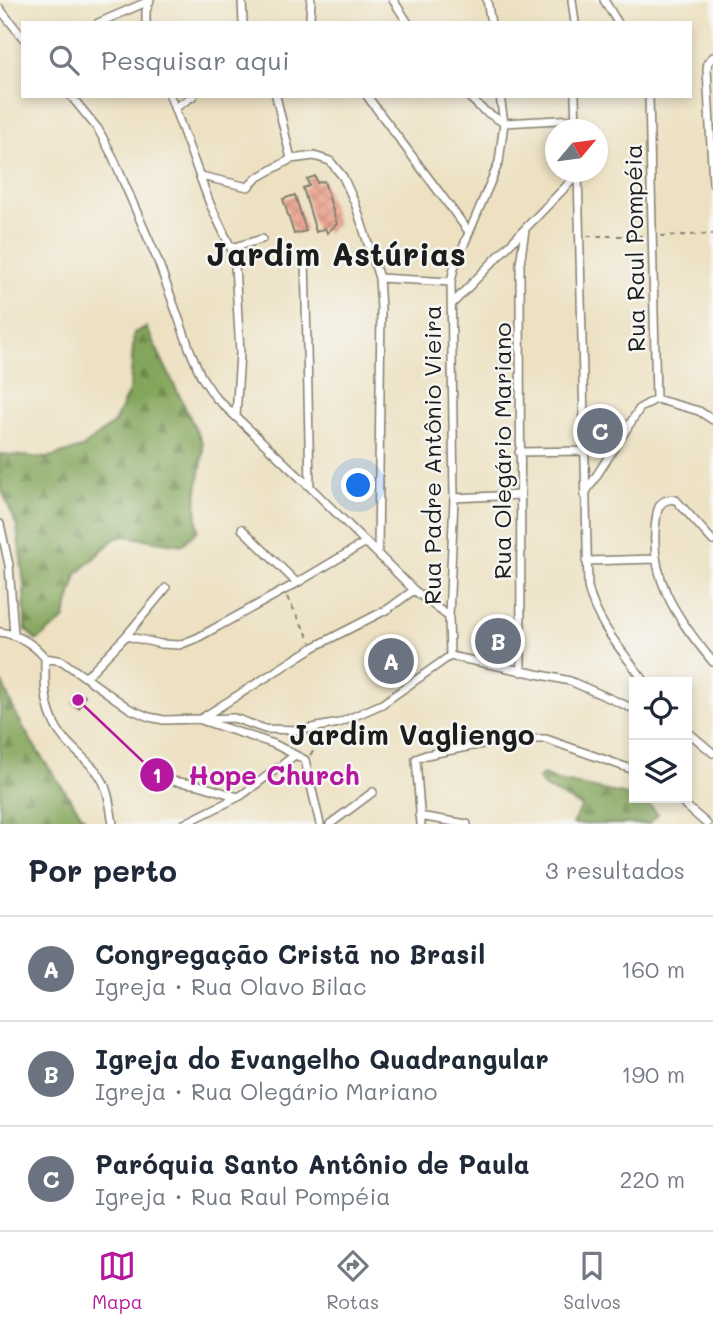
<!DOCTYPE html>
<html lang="pt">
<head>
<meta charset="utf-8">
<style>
	:root { --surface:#fff; --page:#f6f6f7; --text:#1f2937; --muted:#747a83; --line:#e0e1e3; --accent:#b5179e }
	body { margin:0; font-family:Mali,sans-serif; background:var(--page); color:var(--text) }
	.controls { position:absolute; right:21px; bottom:21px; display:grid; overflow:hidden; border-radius:0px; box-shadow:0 4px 10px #0003 }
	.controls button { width:63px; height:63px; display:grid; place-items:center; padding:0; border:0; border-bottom:2px solid var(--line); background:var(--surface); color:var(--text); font:35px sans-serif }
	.compass { position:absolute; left:545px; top:119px; width:63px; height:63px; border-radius:50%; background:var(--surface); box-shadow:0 4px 10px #0003; rotate:61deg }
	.you { position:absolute; left:359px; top:486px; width:24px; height:24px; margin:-18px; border:5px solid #fff; border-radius:50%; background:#1a73e8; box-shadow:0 0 0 10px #1a73e833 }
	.badge { display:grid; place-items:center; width:46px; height:46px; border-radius:50%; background:var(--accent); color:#fff; font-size:23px; font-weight:700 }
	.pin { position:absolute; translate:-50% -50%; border:4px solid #fff; box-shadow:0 2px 7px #0006 }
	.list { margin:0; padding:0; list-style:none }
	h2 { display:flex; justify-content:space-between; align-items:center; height:91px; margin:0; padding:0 28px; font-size:30px }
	h2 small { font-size:23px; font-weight:400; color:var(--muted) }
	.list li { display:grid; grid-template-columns:46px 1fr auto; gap:21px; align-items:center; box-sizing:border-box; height:105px; padding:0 28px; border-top:2px solid var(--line) }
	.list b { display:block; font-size:26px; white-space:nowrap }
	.list p { margin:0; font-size:23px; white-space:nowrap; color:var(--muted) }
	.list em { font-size:23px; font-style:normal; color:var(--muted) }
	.icon { flex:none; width:38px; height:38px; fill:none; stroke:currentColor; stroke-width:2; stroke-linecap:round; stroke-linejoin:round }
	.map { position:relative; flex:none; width:713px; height:824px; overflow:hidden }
	.search { position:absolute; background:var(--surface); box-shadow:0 4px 10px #0003; left:21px; right:21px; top:21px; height:77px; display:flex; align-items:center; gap:18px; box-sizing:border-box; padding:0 24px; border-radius:0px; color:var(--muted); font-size:26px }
	.sheet { height:406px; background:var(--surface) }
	nav { display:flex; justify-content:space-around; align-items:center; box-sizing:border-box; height:98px; border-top:2px solid var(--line); background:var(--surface); font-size:19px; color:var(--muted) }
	nav a { display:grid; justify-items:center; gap:4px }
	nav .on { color:var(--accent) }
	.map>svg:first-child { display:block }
</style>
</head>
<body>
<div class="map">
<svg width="713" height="824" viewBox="0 0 713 824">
	<defs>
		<pattern id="forest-firs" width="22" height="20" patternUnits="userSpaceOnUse" patternTransform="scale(1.75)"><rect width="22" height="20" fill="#84a65b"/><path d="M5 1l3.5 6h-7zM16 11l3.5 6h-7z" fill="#6b864a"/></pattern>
		<pattern id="building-cross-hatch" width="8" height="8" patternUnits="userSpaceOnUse" patternTransform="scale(1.75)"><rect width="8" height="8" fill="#eba18c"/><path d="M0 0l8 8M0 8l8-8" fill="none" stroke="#c98a78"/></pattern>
	</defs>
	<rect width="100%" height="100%" fill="#f6f6f2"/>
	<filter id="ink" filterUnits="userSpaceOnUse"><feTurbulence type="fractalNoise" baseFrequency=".0143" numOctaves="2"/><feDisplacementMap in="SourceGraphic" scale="14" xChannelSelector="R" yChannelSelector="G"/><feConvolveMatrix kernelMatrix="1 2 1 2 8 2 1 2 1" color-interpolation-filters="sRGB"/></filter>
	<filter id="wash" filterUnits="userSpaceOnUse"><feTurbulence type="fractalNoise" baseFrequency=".00686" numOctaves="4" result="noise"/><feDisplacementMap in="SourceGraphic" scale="28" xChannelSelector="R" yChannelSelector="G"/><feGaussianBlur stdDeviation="1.57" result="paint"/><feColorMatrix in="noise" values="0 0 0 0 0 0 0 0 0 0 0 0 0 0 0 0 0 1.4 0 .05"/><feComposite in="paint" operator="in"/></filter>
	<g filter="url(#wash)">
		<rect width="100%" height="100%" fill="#ede1c2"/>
		<path fill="url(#forest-firs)" stroke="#50613c" stroke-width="2" d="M 146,327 L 202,442 C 205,459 199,473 197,491 C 195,504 197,517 198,530 L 182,545 L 124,536 L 114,539 L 77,574 L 64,620 L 36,641 L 25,628 L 24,584 L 17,526 L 0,486 L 0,454 L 46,458 L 82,448 L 114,423 L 130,389 L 134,333 Z
			M 0,682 L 3,684 C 22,736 57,778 88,824 L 0,824 Z
			M 543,775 L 558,781 L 642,798 L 658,814 L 649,824 L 573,824 L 582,806 L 545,788 L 538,778 Z"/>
		<g id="blocks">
			<path fill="url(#building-cross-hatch)" d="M 315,176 L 317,183 L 324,181 L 337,224 L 327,233 L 325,228 L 316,232 L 303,188 L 309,186 L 307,179 Z
				M 295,195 L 306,231 L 294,234 L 283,199 Z
				M 593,418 L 607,419 L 607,442 L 605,447 L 594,447 L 592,442 Z
				M 608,418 L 616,419 L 617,434 L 608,434 Z
				M 486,636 L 510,637 L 510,645 L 486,645 Z
				M 386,647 L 409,677 L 400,682 L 377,654 Z
				M 78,691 L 85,696 L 79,708 L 72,703 Z"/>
		</g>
	</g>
	<g filter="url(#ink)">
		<use href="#blocks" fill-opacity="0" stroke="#847e6f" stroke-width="2"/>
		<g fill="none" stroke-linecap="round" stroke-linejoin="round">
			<defs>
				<path id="minor" d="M 242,0 L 243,23
					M 311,0 L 310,18 L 312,23
					M 393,0 L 408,23
					M 487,0 L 491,23
					M 572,0 L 575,23
					M 604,0 L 618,23
					M 0,9 L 23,38
					M 98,23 L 149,1
					M 146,23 L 146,11 L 150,0
					M 713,57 L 708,62 L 707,69 L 713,184
					M 71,96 L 98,129 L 112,155 L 158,261 L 190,350 L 201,376 L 215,397 L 310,487 L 414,590 L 449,617
					M 170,96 L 210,204 L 231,248 L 235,265 L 240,353 L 236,417
					M 276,96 L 291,159
					M 367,96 L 469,232
					M 468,96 L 483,110 L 504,123 L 576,119
					M 575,96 L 576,130
					M 649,96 L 656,399
					M 175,108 L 193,96
					M 578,172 L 588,587 C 596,623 624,653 645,682
					M 201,176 L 248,187 L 257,178 L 291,159 L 314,156 L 330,161 L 343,177 L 355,203 L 379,278 L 381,309 L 378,554
					M 231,248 L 262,239
					M 305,255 L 310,487
					M 379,278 L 451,282
					M 452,304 L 578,174
					M 656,399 L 699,411 L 713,420
					M 519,452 L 584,451
					M 584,495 L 640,408 L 656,399
					M 454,498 L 520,495
					M 0,524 L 9,565 L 14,635
					M 242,529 L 297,583
					M 713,541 L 676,500 C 665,498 659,503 657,513 C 646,575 675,616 713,662
					M 586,561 L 656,559
					M 0,632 C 18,635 34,644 45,658
					M 126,636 L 161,644 L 179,645 L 197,638 L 297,583 L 366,542
					M 450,656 L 449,617 L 454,498 L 451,282 L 454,268 L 499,162 L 504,123 L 500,96
					M 45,658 L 62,661 L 130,709 L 149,717 L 164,720 L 234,718 L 265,729 L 301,730 L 339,723 L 382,704 L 450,656 L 570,681 L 634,709
					M 45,658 C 45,679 44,699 52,718 C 61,742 81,753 97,772 C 109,787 110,807 113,824
					M 521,672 L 520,264 L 525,230
					M 86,677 L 126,636 L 166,588
					M 202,718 L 314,647 L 388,609 L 414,590
					M 201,720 L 274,744 L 305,760 L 320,824
					M 687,731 L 713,753
					M 165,780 L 199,785 L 238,797
					M 677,798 L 707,824
					M 419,816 L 467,824
					M 184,824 L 242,795 L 295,755
					M 330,824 L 373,792
					M 421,824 L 416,759 L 426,755 L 508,739 L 546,739 L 634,770"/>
			</defs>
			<use href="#minor" stroke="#847e6f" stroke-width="10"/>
			<path stroke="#847e6f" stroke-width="2" stroke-dasharray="5 5" stroke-linecap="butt" d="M 587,236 L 645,236
				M 661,236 L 713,234
				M 287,597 L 311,642
				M 310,755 L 330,733"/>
			<use href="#minor" stroke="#fff" stroke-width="7"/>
		</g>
	</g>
	<g text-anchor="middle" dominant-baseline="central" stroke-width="5" stroke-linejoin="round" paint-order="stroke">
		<g font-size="24" fill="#1c1c1c" stroke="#f6f6f2">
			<text transform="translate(634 248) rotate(-91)">Rua Raul Pompéia</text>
			<text transform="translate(501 451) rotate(-90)">Rua Olegário Mariano</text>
			<text transform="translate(431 455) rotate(-90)">Rua Padre Antônio Vieira</text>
		</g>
		<g font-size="28" font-weight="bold" fill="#1c1c1c" stroke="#f6f6f2">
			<text x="412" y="734">Jardim Vagliengo</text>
		</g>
		<g font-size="32" font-weight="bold" fill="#1c1c1c" stroke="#f6f6f2">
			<text x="336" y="253">Jardim Astúrias</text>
		</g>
	</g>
	<path fill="none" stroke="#b5179e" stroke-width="2.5" d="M78 700L157 775"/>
	<g fill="#b5179e" stroke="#f6f6f2" stroke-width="2.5">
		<circle cx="78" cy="700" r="7"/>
		<circle cx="157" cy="775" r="18"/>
	</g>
	<g font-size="21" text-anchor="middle" font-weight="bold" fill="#fff">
		<text x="157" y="783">1</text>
	</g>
	<g font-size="26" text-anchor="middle" font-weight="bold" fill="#b5179e" stroke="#f6f6f2" stroke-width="5" stroke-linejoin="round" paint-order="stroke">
		<text x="274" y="785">Hope Church</text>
	</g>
</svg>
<div class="controls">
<button><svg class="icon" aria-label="locate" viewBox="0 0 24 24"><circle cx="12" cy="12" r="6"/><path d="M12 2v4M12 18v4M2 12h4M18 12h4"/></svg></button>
<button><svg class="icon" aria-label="layers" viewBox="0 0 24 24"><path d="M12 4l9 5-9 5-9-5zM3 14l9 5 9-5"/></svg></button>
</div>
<svg class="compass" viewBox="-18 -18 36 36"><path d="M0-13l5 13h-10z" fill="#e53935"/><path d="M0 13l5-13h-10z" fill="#747a83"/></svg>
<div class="you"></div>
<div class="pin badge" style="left:391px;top:661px;background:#6b7280">A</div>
<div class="pin badge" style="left:498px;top:641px;background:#6b7280">B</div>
<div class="pin badge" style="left:600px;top:431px;background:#6b7280">C</div>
<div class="search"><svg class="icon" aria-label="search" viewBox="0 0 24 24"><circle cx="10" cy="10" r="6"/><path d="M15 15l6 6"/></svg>Pesquisar aqui</div>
</div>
<section class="sheet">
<h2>Por perto<small>3 resultados</small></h2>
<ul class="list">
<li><span class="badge" style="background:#6b7280">A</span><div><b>Congregação Cristã no Brasil</b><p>Igreja · Rua Olavo Bilac</p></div><em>160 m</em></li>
<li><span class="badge" style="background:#6b7280">B</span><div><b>Igreja do Evangelho Quadrangular</b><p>Igreja · Rua Olegário Mariano</p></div><em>190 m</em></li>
<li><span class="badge" style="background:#6b7280">C</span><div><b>Paróquia Santo Antônio de Paula</b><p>Igreja · Rua Raul Pompéia</p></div><em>220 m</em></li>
</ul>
</section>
<nav>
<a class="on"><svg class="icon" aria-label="map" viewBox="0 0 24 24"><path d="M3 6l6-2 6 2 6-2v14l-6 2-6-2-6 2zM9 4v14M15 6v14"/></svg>Mapa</a>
<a><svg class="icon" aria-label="directions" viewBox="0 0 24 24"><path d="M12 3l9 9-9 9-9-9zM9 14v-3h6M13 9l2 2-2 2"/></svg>Rotas</a>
<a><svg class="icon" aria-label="saved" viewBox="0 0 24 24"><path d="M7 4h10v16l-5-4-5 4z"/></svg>Salvos</a>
</nav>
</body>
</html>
